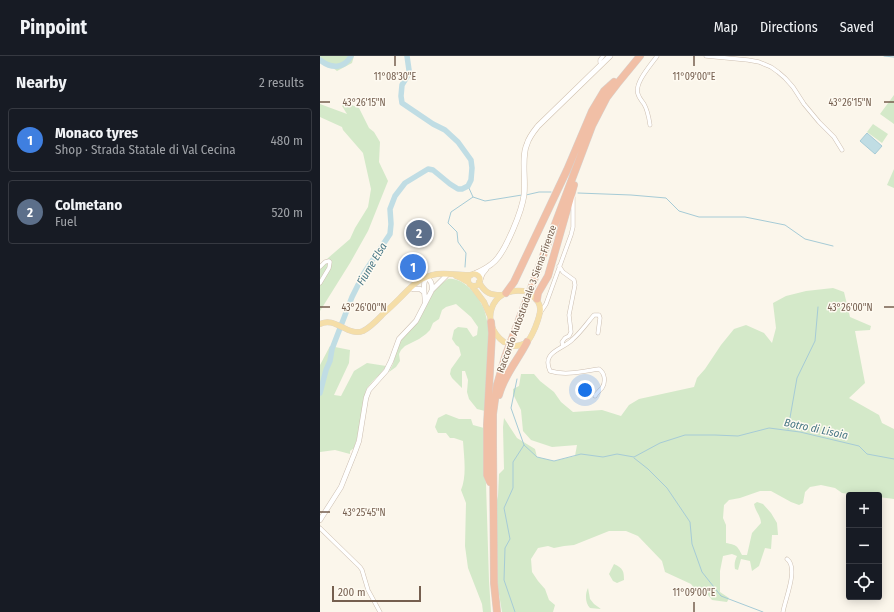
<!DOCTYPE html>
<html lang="en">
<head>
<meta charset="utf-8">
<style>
	:root { --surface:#171b24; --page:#242831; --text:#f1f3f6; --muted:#9ea1a6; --line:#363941; --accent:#dd7f58 }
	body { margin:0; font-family:"Fira Sans Condensed",sans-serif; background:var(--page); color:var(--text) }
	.controls { position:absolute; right:12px; bottom:12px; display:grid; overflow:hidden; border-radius:4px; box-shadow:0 2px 10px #0003 }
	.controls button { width:36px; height:36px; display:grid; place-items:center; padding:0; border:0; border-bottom:1px solid var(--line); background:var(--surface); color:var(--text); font:20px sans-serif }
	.scale { position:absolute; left:12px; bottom:10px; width:89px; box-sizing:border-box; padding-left:4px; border:2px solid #755f4f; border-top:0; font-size:11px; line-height:14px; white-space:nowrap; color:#755f4f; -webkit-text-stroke:3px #fefaf1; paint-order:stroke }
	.you { position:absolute; left:265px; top:334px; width:14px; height:14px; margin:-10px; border:3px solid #fff; border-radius:50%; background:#1a73e8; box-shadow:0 0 0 6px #1a73e833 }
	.badge { display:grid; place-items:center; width:26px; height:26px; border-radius:50%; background:var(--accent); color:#fff; font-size:13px; font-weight:700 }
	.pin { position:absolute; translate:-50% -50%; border:2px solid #fff; box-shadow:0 1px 4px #0006 }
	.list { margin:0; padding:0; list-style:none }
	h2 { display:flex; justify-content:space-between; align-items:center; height:52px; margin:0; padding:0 16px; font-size:17px }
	h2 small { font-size:13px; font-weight:400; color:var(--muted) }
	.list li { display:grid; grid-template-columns:26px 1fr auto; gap:12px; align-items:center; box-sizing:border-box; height:64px; margin:0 8px 8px; padding:0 8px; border:1px solid var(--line); border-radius:4px }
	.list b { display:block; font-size:15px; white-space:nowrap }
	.list p { margin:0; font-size:13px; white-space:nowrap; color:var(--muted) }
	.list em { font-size:13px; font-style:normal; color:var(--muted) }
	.icon { flex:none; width:22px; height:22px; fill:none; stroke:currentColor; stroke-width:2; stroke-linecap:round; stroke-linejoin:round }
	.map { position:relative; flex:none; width:574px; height:556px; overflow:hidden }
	header { display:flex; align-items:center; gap:24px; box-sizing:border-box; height:56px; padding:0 20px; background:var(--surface); border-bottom:1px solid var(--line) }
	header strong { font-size:19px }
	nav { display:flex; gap:22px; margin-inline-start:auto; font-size:14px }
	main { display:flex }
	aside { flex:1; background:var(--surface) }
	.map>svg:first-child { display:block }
</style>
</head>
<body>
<header>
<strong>Pinpoint</strong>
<nav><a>Map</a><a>Directions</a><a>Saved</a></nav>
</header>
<main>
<aside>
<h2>Nearby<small>2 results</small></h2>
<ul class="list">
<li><span class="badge" style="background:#3f7fe0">1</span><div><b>Monaco tyres</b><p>Shop · Strada Statale di Val Cecina</p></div><em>480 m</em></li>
<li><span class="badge" style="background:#5c6f8a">2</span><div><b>Colmetano</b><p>Fuel</p></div><em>520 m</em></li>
</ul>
</aside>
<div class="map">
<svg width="574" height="556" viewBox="0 0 574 556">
	<rect width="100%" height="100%" fill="#fbf6eb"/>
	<path fill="#d4e9c9" d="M 0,0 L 34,0 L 32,7 L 17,15 L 0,2 Z
		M 574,39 L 574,68 L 560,58 Z
		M 22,45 L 39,52 L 49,72 L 54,76 L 60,86 L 59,106 L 68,125 L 48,175 L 30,207 L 0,255 L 0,209 L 30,183 L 35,172 L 48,151 L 51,133 L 43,97 L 23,74 L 22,71 L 0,61 L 0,48 L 27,58 L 22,50 Z
		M 553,68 L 568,78 L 562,87 L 547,76 Z
		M 574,113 L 574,132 L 567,129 Z
		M 128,223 C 142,221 156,237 162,249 C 166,256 167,266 169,274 L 165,355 L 157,353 L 149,343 L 147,336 L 148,324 L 145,315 L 142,315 L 142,332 L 132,322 L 130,318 L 131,313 L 141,299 L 139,291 L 136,289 L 132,283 L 134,274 L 138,271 L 147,272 L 153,281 L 157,279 L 158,271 L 151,261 L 136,248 L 126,251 L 122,254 L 119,263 L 113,267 L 110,274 L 106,278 L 99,283 L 85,290 L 81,294 L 79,298 L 80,305 L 76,311 L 69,316 L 73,308 L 79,287 L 85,279 L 98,266 L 106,248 L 115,234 L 121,228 Z
		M 513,232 L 524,236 L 530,261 L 551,270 L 550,274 L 535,275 L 545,327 L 529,342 L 559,359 L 562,367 L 574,373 L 574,443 L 559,441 L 559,439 L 531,439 L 530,438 L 522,437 L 515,432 L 501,429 L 490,431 L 485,436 L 483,447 L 479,449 L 471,446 L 451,435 L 440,435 L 420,442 L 409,444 L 404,449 L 403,462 L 406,469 L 406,487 C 416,489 417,489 422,499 L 427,499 L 432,477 L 441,467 C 441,460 435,455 434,448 L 437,446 L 443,448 L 451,457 L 457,467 L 458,479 L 452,479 L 451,493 L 445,492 L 439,510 L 432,515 L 430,505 L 421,503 L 418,514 L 415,513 C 414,508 415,504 417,500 L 412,498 L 403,500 L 400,515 L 400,536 L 409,542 L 407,546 L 392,544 L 388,539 L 379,538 L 371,528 L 345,516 L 342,505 L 318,480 L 306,475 L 289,475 L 254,489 L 244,490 L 234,492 L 228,490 L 218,492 L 211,503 L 212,516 L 218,525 L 225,533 L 229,544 L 235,549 L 233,556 L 182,556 L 178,532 L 176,448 L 178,440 L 179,418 L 184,413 L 183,371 L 184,362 L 197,382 L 215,393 L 217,401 L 234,405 L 255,400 L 257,389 L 232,391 L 211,384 L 203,375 L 201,354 L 193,338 L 193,333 L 199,330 L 201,318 L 214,318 L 220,325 L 234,336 L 241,346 L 253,356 L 282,354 L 301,360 L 309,349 L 319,343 L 374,331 L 377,322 L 385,313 L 401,289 L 414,273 L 426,269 L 444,277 L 452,287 L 456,272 L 453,247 L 466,240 L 486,235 Z
		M 10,290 L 30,294 L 29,307 L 14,339 L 21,340 L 34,315 L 47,307 L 66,310 C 61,319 51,325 46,334 L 37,382 L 34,392 L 30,395 L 30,398 L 15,394 L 0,396 L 0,309 Z
		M 126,358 L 139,363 L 151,363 L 153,369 L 164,372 L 165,418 L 166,427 L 169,525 L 171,556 L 163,556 L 162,548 L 148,512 L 145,490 L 146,447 L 141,434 C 147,420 144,401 143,385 L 134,382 L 130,382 L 126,377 L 118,377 L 115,371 L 118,362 Z
		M 294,508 C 303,512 304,515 304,524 L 297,527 L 293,525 L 289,518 Z
		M 268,532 L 270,543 L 274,548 L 281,553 L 270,552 C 265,547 265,538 268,532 Z"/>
	<path fill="#c0dde4" stroke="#a6cbd6" d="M 547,77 L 562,90 L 555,98 L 540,85 Z"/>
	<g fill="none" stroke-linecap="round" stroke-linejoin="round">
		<path stroke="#a6cbd6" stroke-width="1" d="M 564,0 L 574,1
			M 258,137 L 311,139 L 346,142 L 359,155 L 379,161 L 425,161 L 465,169 L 485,183 L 513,190
			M 206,139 L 219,136 L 231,136
			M 153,141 L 165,145 L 202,139
			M 145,211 L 146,197 L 138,186 L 137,176 L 128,167 L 131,156 L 153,141 L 148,130
			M 197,323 L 191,352 L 204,389 L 217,401 L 234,405 L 261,398 L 283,401 L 297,398 L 314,401 L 340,387 L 365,379 L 395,379 L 418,380 L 449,372 L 480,376 L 539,390 L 547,398 L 574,403
			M 468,373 L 477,322 L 495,285 L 498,251
			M 314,402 L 328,413 L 347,432 L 370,466 L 372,488 L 382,516 L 401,540 L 443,556
			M 195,556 L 184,524 L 185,492 L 190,483 L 184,452 L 193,432 L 193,406 L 204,389"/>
		<path stroke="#c0dde4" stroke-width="5.5" d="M 0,4 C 11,13 24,13 31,0
			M 0,337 L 6,314 L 10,305 L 12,293 L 32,241 L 44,217 L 70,178 L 71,168 L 70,153 L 75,140 L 85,127 L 108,113 L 113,114 L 130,128 L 138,133 L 142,133 L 148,130 L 151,124 L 152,112 L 151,104 L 138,86 L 125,74 L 113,68 L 82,47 L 81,40 L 82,29 L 88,19 L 89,14 L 87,0"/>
		<defs>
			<path id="minor" d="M 386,0 L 428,4 L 439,6 L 451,11 L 458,16 L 465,22 L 473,31 L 484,48 L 499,66 L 514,81 L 522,94
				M 282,8 L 280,6 L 280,4 L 283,0
				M 330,69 C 329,62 328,55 324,48 C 322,45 319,42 318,38 C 314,27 331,9 337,0
				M 239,210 L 243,216 L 254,224 L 255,229 L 249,259 L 251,276 L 249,280 L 245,282 L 242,286 L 243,290
				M 0,211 L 5,206 L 9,205 L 10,206 L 9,212 L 0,227
				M 220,257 L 226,248 L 251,179 L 253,171 L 253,141
				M 275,340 C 277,337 280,334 282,332 C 286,326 285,317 279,313 C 264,315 246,320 230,315 C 221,295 243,294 253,283 C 261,276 267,267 274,259 L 279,259 L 280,262 L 278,277
				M 0,472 L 40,511 L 42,514 L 48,534 L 60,556
				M 463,556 C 465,543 479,512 467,503"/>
			<path id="tertiary" d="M 106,222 C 112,224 112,229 112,234
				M 93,233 L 100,233 L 104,236
				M 105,246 C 105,238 102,229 106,222
				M 0,464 L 21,431 L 35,396 L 39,385 L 46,342 L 49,334 L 66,315 L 71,305 L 79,283 L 96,265 L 112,234 L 126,220"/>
			<path id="secondary" d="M 154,218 C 161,215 169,211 175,205 C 186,194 202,155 204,139 C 206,124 201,101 207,88 C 209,81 214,75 218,70 L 290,0
				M 160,224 L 162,218 L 166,213"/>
			<path id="primary" d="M148 224a6 6 0 1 1 12 0a6 6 0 1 1-12 0Z
				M 136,220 L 141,222 L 148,226
				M 159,226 C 165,237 170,239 181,239
				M 152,230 L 164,246 L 170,260
				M 0,268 C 15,260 28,281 43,275 C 51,271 58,263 64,257 C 70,252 75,247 80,242 C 92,230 99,221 117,218 C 129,217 140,219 151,219
				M 184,286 C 159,268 170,231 203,235
				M 193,290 C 198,290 203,289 207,286 C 211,282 213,276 215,272 C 220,259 225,248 211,239"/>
			<path id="motorway" d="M 186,237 L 194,226 L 247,114 L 272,55 L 284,35 L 294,26
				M 217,243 L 218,237 L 228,220 L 254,129
				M 179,339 C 184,319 198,304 207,286
				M 170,426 L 167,419 L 167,369 L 172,277 L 171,266
				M 177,556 L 174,527 L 173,388 L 173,358 L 177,329 L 185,301 L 272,70 L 287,41 L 297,28 L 320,0"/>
		</defs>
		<use href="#minor" stroke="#cdbfb1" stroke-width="4.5"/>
		<use href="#tertiary" stroke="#cdbfb1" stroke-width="5.5"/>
		<use href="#secondary" stroke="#d0c0ae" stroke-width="6"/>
		<use href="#primary" stroke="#d8d2ce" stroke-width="6"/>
		<use href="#motorway" stroke="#d8d2ce" stroke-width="8"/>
		<use href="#minor" stroke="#fff" stroke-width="3.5"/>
		<use href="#tertiary" stroke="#fff" stroke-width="4.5"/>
		<use href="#secondary" stroke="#fff" stroke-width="5"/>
		<use href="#primary" stroke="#f5dea8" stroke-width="5.5"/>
		<use href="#motorway" stroke="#f1bfa6" stroke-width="7"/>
	</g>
	<path fill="none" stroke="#755f4f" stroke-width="1.5" d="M 75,0 L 75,10M 374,0 L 374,10M 0,46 L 10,46M 564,46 L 574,46M 0,251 L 10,251M 564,251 L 574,251M 0,456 L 10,456M 374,546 L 374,556"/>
	<g text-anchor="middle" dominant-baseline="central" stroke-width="3" stroke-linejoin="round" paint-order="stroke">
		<g font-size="10" fill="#755f4f" stroke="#fefaf1">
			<text transform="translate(207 243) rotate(-70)">Raccordo Autostradale 3 Siena-Firenze</text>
		</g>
		<g font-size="11" font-style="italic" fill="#4a7987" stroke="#fefaf1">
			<text transform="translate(52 208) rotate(-59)">Fiume Elsa</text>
			<text transform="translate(496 373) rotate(12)">Botro di Lisoia</text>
		</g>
	</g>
	<g font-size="10" text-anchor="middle" fill="#755f4f" stroke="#fefaf1" stroke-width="3" stroke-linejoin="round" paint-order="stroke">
		<text x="75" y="24">11°08'30"E</text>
		<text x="374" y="24">11°09'00"E</text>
		<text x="44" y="50">43°26'15"N</text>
		<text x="530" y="50">43°26'15"N</text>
		<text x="44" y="255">43°26'00"N</text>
		<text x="530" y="255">43°26'00"N</text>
		<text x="44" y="460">43°25'45"N</text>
		<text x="374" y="540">11°09'00"E</text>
	</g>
</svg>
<div class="controls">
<button>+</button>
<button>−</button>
<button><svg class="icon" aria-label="locate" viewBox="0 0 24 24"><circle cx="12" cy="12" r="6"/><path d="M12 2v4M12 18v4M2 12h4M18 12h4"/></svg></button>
</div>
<div class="scale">200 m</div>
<div class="you"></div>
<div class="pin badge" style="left:93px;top:211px;background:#3f7fe0">1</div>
<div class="pin badge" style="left:99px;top:177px;background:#5c6f8a">2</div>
</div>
</main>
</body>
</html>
